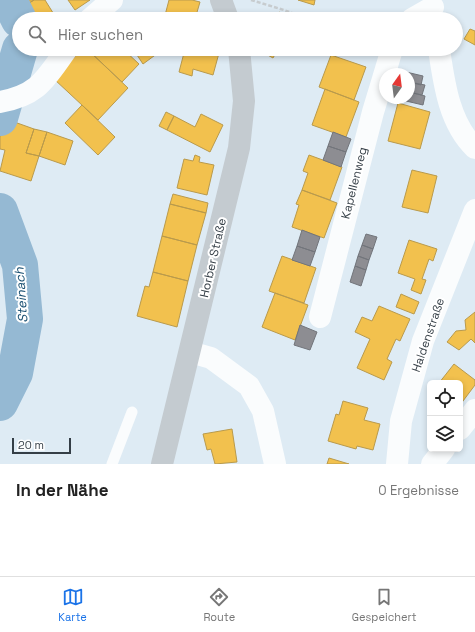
<!DOCTYPE html>
<html lang="de">
<head>
<meta charset="utf-8">
<style>
	:root { --surface:#fff; --page:#f6f6f6; --text:#222; --muted:#767676; --line:#e0e0e0; --accent:#1a73e8 }
	body { margin:0; font-family:"Space Grotesk",sans-serif; background:var(--page); color:var(--text) }
	.controls { position:absolute; right:12px; bottom:12px; display:grid; overflow:hidden; border-radius:6px; box-shadow:0 2px 6px #0003 }
	.controls button { width:36px; height:36px; display:grid; place-items:center; padding:0; border:0; border-bottom:1px solid var(--line); background:var(--surface); color:var(--text); font:20px sans-serif }
	.compass { position:absolute; left:379px; top:68px; width:36px; height:36px; border-radius:50%; background:var(--surface); box-shadow:0 2px 6px #0003; rotate:14deg }
	.scale { position:absolute; left:12px; bottom:10px; width:59px; box-sizing:border-box; padding-left:4px; border:2px solid #343e46; border-top:0; font-size:11px; line-height:14px; white-space:nowrap; color:#343e46; -webkit-text-stroke:3px #fff; paint-order:stroke }
	.list { margin:0; padding:0; list-style:none }
	h2 { display:flex; justify-content:space-between; align-items:center; height:52px; margin:0; padding:0 16px; font-size:17px }
	h2 small { font-size:13px; font-weight:400; color:var(--muted) }
	.icon { flex:none; width:22px; height:22px; fill:none; stroke:currentColor; stroke-width:2; stroke-linecap:round; stroke-linejoin:round }
	.map { position:relative; flex:none; width:475px; height:464px; overflow:hidden }
	.search { position:absolute; background:var(--surface); box-shadow:0 2px 6px #0003; left:12px; right:12px; top:12px; height:44px; display:flex; align-items:center; gap:10px; box-sizing:border-box; padding:0 14px; border-radius:22px; color:var(--muted); font-size:15px }
	.sheet { height:112px; background:var(--surface) }
	nav { display:flex; justify-content:space-around; align-items:center; box-sizing:border-box; height:56px; border-top:1px solid var(--line); background:var(--surface); font-size:11px; color:var(--muted) }
	nav a { display:grid; justify-items:center; gap:2px }
	nav .on { color:var(--accent) }
	.map>svg:first-child { display:block }
</style>
</head>
<body>
<div class="map">
<svg width="475" height="464" viewBox="0 0 475 464">
	<rect width="100%" height="100%" fill="#deebf4"/>
	<path fill="#f2c14e" stroke="#b99a4c" d="M 23,0 L 34,0 L 26,5 Z
		M 34,0 L 45,0 L 55,16 L 50,19 L 34,19 L 26,5 Z
		M 68,0 L 90,0 L 75,10 Z
		M 169,0 L 192,0 L 200,2 L 195,19 L 164,19 Z
		M 298,0 L 315,0 L 314,5 Z
		M 279,12 L 291,19 L 274,19 Z
		M 470,29 L 475,31 L 475,45 L 464,39 Z
		M 82,49 L 87,49 L 128,88 L 98,120 L 54,79 Z
		M 87,49 L 123,49 L 139,64 L 122,82 Z
		M 133,49 L 155,49 L 158,53 L 143,64 Z
		M 185,49 L 208,49 L 219,53 L 213,75 L 193,69 L 192,76 L 179,72 Z
		M 257,49 L 278,49 L 273,58 Z
		M 287,49 L 295,49 L 293,53 Z
		M 331,55 L 366,67 L 354,100 L 319,87 Z
		M 325,89 L 359,102 L 346,137 L 312,125 Z
		M 398,103 L 430,112 L 420,149 L 388,141 Z
		M 82,105 L 115,137 L 98,155 L 65,123 Z
		M 166,112 L 174,116 L 167,130 L 159,126 Z
		M 201,114 L 223,125 L 210,152 L 167,130 L 174,116 L 195,127 Z
		M 6,119 L 34,129 L 26,153 L 39,156 L 31,181 L 0,171 L 5,150 L 0,149 L 0,137 Z
		M 34,129 L 47,132 L 39,156 L 26,153 Z
		M 47,132 L 73,141 L 65,165 L 39,156 Z
		M 195,155 L 200,157 L 199,162 L 214,165 L 207,195 L 177,188 L 184,159 L 193,161 Z
		M 309,155 L 342,167 L 330,200 L 302,190 L 308,173 L 303,171 Z
		M 412,170 L 437,176 L 428,213 L 402,207 Z
		M 302,190 L 337,203 L 324,238 L 292,227 L 299,205 L 296,204 Z
		M 173,194 L 208,203 L 206,213 L 170,204 Z
		M 170,204 L 206,213 L 197,245 L 162,236 Z
		M 162,236 L 197,245 L 188,281 L 153,272 Z
		M 409,240 L 437,249 L 433,261 L 429,259 L 422,279 L 426,280 L 421,294 L 411,290 L 415,279 L 398,273 Z
		M 282,256 L 316,268 L 304,303 L 269,291 Z
		M 153,272 L 188,281 L 177,327 L 137,316 L 145,286 L 149,287 Z
		M 275,293 L 308,305 L 295,340 L 262,327 Z
		M 401,294 L 419,302 L 414,314 L 396,307 Z
		M 379,306 L 410,319 L 400,341 L 396,339 L 387,359 L 392,362 L 384,380 L 357,368 L 370,339 L 355,332 L 362,317 L 372,321 Z
		M 475,312 L 475,343 L 471,339 L 459,350 L 447,342 L 456,331 L 466,330 L 465,320 Z
		M 454,364 L 475,380 L 475,385 L 460,405 L 460,383 L 439,383 Z
		M 343,401 L 368,408 L 364,420 L 380,424 L 373,450 L 357,446 L 356,449 L 328,441 L 336,414 L 339,415 Z
		M 232,429 L 237,462 L 215,464 L 211,449 L 207,450 L 203,434 Z
		M 329,458 L 349,464 L 327,464 Z"/>
	<path fill="#8d8d92" stroke="#72757b" d="M 406,72 L 423,76 L 421,85 L 409,82 L 409,74 L 405,74 Z
		M 409,82 L 425,85 L 422,95 L 409,92 Z
		M 409,92 L 425,96 L 423,105 L 406,101 L 407,98 L 409,98 Z
		M 333,132 L 351,139 L 346,152 L 328,146 Z
		M 328,146 L 346,152 L 341,167 L 323,160 Z
		M 302,230 L 320,237 L 315,252 L 297,246 Z
		M 366,234 L 377,237 L 373,249 L 362,245 Z
		M 362,245 L 373,249 L 369,260 L 358,256 Z
		M 297,246 L 315,252 L 310,266 L 292,260 Z
		M 358,256 L 369,260 L 366,270 L 355,266 Z
		M 355,266 L 366,270 L 361,286 L 350,282 Z
		M 300,325 L 317,332 L 310,350 L 294,345 Z"/>
	<g fill="none" stroke-linecap="round" stroke-linejoin="round">
		<path stroke="#95b9d3" stroke-width="36" d="M 9,0 L 19,20
			M 0,118 L 20,49
			M 0,211 L 20,265 L 25,319 L 15,373 L 0,403"/>
		<path stroke="#c7cccf" stroke-width="2.5" stroke-dasharray="4 2" stroke-linecap="butt" d="M 251,0 L 284,10 L 307,19"/>
		<path stroke="#fafcfd" stroke-width="11" d="M 112,464 L 132,412"/>
		<path stroke="#fafcfd" stroke-width="22" d="M 90,19 L 112,0
			M 412,19 L 433,7
			M 439,49 C 444,83 449,123 475,148
			M 0,102 C 39,95 45,79 67,49
			M 320,317 L 373,112 L 392,49
			M 190,352 L 211,358 L 249,386 L 263,411 L 275,464
			M 460,429 L 475,410
			M 397,464 L 401,421 L 423,341 L 475,210
			M 432,464 L 444,449"/>
		<path stroke="#c4cbd0" stroke-width="22" d="M 221,0 L 228,19
			M 162,464 L 239,148 L 244,101 L 239,49"/>
	</g>
	<g text-anchor="middle" dominant-baseline="central" stroke-width="4" stroke-linejoin="round" paint-order="stroke">
		<g font-size="12" fill="#343e46" stroke="#fff">
			<text transform="translate(354 183) rotate(-76)">Kapellenweg</text>
			<text transform="translate(213 258) rotate(-77)">Horber Straße</text>
			<text transform="translate(428 335) rotate(-71)">Haldenstraße</text>
		</g>
		<g font-size="13" font-style="italic" fill="#1a5072" stroke="#fff">
			<text transform="translate(21 295) rotate(-94)">Steinach</text>
		</g>
	</g>
</svg>
<div class="controls">
<button><svg class="icon" aria-label="locate" viewBox="0 0 24 24"><circle cx="12" cy="12" r="6"/><path d="M12 2v4M12 18v4M2 12h4M18 12h4"/></svg></button>
<button><svg class="icon" aria-label="layers" viewBox="0 0 24 24"><path d="M12 4l9 5-9 5-9-5zM3 14l9 5 9-5"/></svg></button>
</div>
<svg class="compass" viewBox="-18 -18 36 36"><path d="M0-13l5 13h-10z" fill="#e53935"/><path d="M0 13l5-13h-10z" fill="#767676"/></svg>
<div class="scale">20 m</div>
<div class="search"><svg class="icon" aria-label="search" viewBox="0 0 24 24"><circle cx="10" cy="10" r="6"/><path d="M15 15l6 6"/></svg>Hier suchen</div>
</div>
<section class="sheet">
<h2>In der Nähe<small>0 Ergebnisse</small></h2>
<ul class="list">
</ul>
</section>
<nav>
<a class="on"><svg class="icon" aria-label="map" viewBox="0 0 24 24"><path d="M3 6l6-2 6 2 6-2v14l-6 2-6-2-6 2zM9 4v14M15 6v14"/></svg>Karte</a>
<a><svg class="icon" aria-label="directions" viewBox="0 0 24 24"><path d="M12 3l9 9-9 9-9-9zM9 14v-3h6M13 9l2 2-2 2"/></svg>Route</a>
<a><svg class="icon" aria-label="saved" viewBox="0 0 24 24"><path d="M7 4h10v16l-5-4-5 4z"/></svg>Gespeichert</a>
</nav>
</body>
</html>
